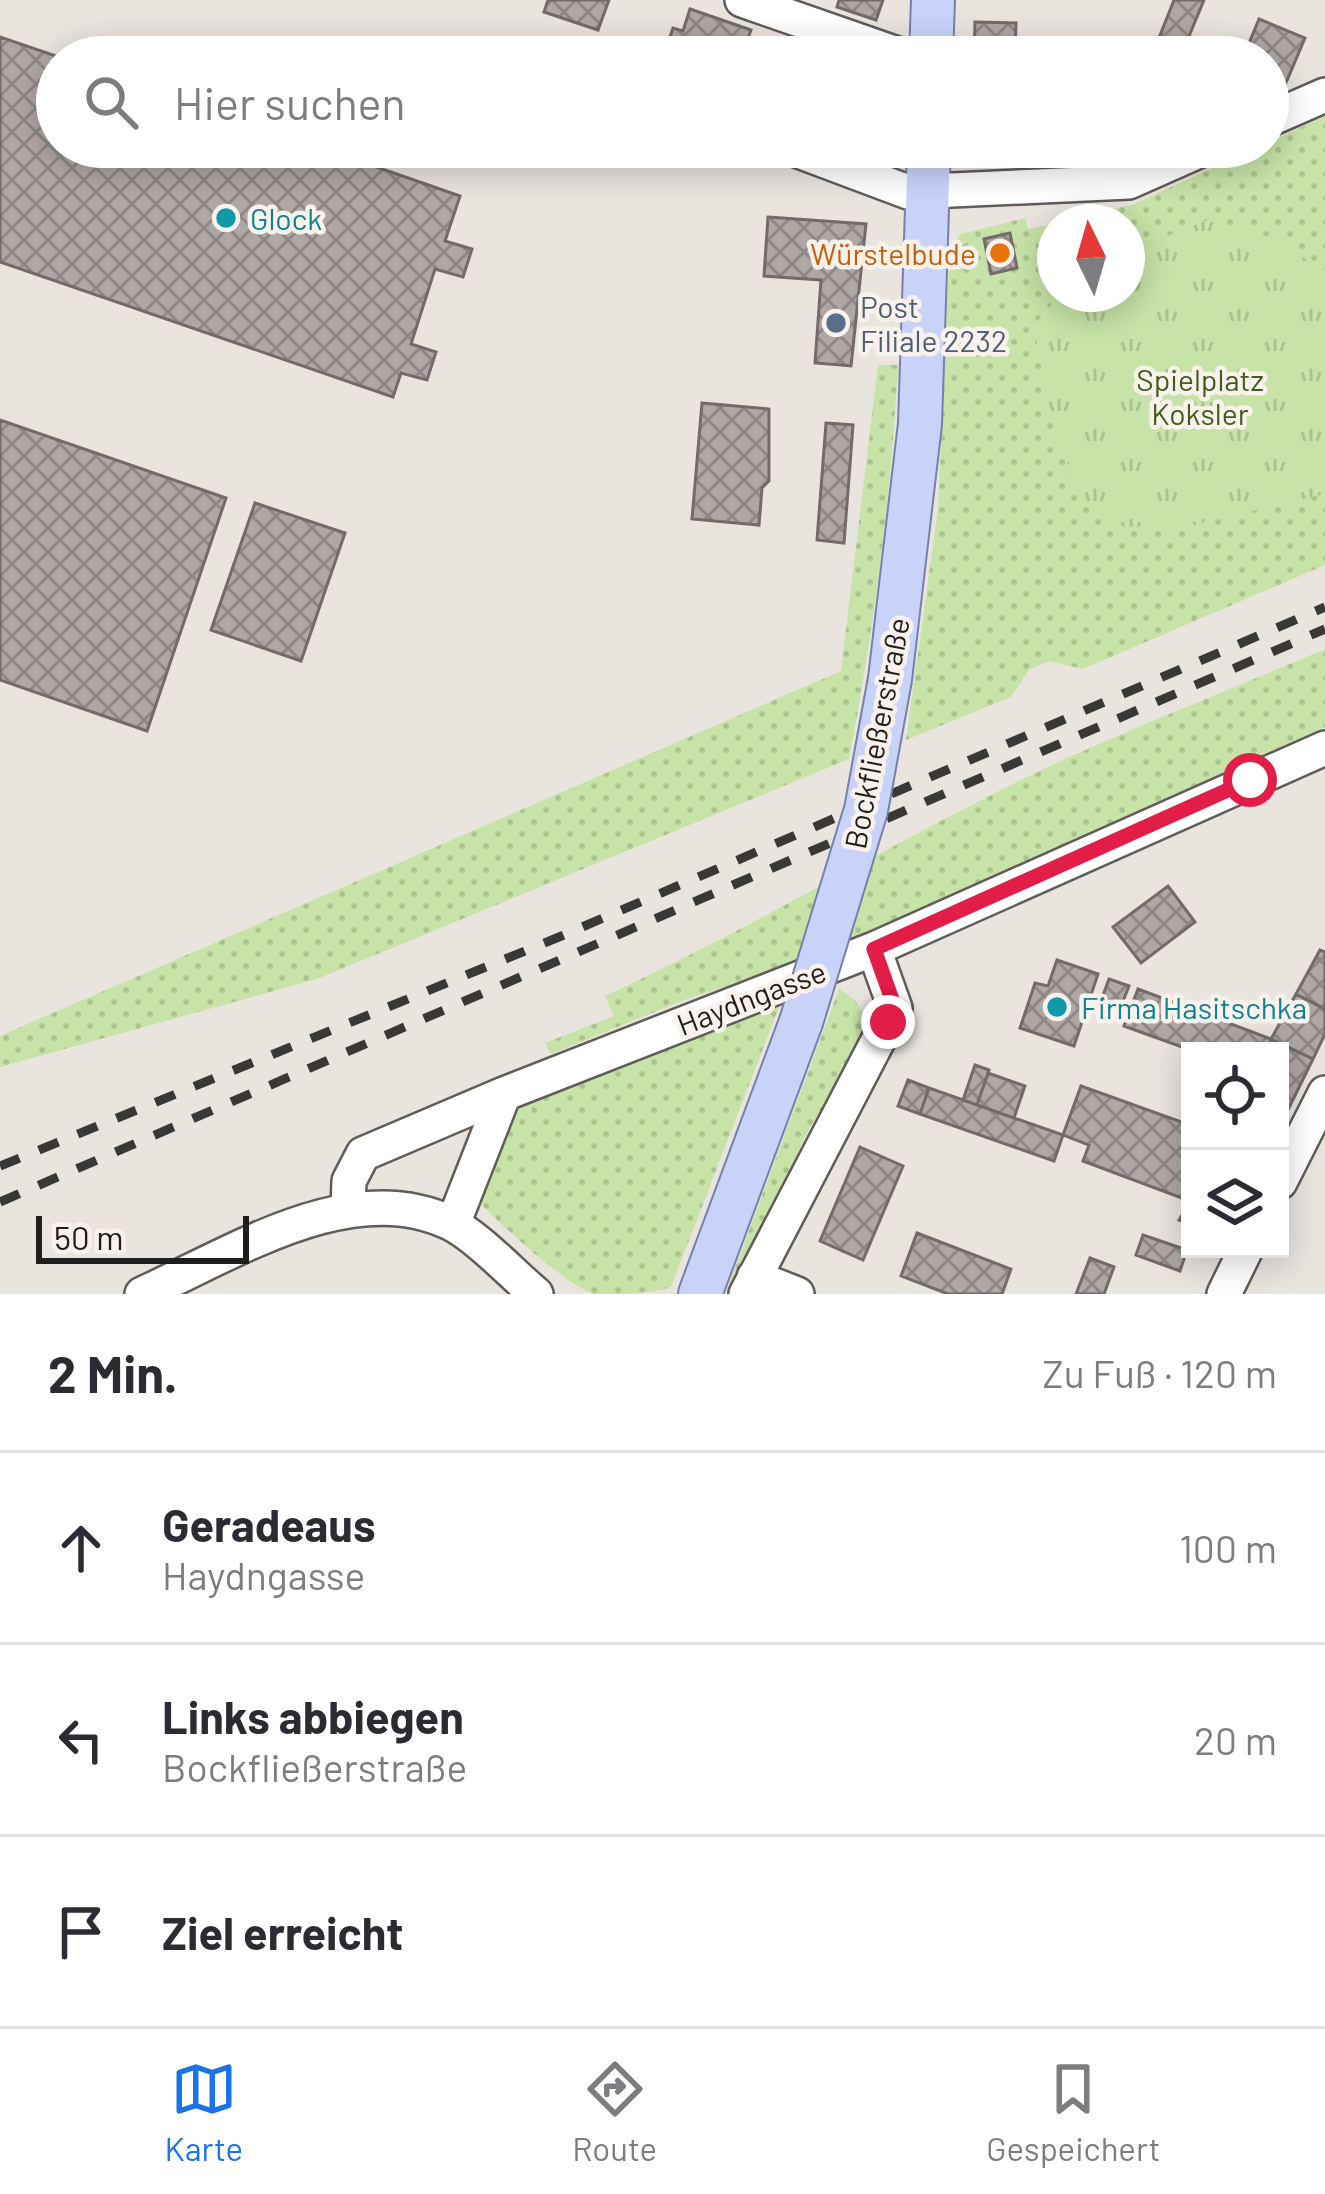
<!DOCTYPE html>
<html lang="de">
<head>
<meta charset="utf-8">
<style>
	:root { --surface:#fff; --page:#f7f7f7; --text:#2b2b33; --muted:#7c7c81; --line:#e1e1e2; --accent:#1a73e8 }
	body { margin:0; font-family:Barlow,sans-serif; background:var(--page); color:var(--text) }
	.controls { position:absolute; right:36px; bottom:36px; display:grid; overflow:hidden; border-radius:0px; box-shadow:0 6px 30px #0003 }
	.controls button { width:108px; height:108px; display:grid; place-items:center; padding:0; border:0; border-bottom:3px solid var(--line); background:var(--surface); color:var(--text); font:60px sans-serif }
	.compass { position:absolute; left:1037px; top:204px; width:108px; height:108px; border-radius:50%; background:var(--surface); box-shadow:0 6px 30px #0003; rotate:355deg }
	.scale { position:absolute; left:36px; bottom:30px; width:213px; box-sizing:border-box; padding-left:12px; border:6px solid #201e1c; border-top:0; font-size:33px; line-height:42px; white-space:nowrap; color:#201e1c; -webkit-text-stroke:9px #f8f1ec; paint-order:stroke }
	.stop { position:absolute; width:36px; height:36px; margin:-27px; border:9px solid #e11d48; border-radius:50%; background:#fff }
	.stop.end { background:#e11d48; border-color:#fff; box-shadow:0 3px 12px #0008 }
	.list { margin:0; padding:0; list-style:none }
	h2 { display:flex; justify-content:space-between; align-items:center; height:156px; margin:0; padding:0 48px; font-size:51px }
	h2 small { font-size:39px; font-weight:400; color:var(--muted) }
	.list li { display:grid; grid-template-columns:78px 1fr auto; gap:36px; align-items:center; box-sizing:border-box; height:192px; padding:0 48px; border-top:3px solid var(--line) }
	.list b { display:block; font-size:45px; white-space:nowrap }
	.list p { margin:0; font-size:39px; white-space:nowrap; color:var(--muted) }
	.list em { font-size:39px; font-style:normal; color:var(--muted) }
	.icon { flex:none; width:66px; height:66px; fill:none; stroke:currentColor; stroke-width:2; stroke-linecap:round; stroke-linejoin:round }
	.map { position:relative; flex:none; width:1325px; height:1294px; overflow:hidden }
	.search { position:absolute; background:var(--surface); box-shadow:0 6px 30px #0003; left:36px; right:36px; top:36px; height:132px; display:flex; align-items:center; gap:30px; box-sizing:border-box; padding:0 42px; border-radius:66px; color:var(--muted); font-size:45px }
	.sheet { height:732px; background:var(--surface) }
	nav { display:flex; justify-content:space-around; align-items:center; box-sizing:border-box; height:168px; border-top:3px solid var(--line); background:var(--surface); font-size:33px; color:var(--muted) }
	nav a { display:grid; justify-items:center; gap:6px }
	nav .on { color:var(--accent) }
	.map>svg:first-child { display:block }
</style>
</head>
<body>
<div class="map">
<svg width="1325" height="1294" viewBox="0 0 1325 1294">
	<defs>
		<pattern id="grass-dots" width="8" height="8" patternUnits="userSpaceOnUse" patternTransform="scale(3)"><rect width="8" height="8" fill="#c7e3a7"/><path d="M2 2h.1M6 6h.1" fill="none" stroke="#abc28f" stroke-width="1.8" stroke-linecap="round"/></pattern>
		<pattern id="park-tufts" width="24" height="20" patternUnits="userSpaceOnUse" patternTransform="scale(3)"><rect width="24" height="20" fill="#c7e3a7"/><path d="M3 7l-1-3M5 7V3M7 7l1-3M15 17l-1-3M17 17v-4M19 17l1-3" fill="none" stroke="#abc28f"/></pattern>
		<pattern id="building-cross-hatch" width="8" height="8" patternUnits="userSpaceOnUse" patternTransform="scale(3)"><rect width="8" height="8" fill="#afa7a4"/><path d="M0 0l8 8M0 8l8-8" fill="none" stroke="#8e8785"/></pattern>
	</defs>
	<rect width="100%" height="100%" fill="#eae4df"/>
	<path fill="url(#grass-dots)" d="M 1325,116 L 1325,565 L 1083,669 L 1049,661 L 1029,670 L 1011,697 L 906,740 L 938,509 L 949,262 L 951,247 L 960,234 L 1025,218 L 1028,229 L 1055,223 L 1055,294 L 1127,294 L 1127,222 L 1060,222 L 1134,204 L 1258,147 L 1268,147 L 1268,143 Z
		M 878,365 L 898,365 C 891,499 874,628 849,759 L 317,979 L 0,1067 L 0,1036 L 841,671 Z
		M 1325,649 L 1325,727 L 796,964 L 687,999 L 551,1054 L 545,1043 L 614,1016 L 605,996 C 745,932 876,852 1013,784 C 1114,734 1221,694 1325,649 Z
		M 839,989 L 855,1000 L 862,1012 L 864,1041 L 809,1129 L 735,1284 L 728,1287 Z
		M 781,1002 L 671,1287 C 652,1294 617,1294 595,1294 C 569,1289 496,1220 475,1198 L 521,1103 Z"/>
	<path fill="url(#park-tufts)" d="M 1210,219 L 1266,236 L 1325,270 L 1325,494 L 1192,525 L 1124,527 L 1082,501 L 1050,418 L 1034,325 L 1061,294 L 1127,294 L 1127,252 Z"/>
	<path fill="url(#building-cross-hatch)" stroke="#726b68" stroke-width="3" d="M 548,0 L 609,0 L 598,30 L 544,12 Z
		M 839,0 L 883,0 L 876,20 L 837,7 Z
		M 1174,0 L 1204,0 L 1182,53 L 1157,43 Z
		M 690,9 L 751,30 L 741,57 L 663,57 L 673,28 L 683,31 Z
		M 1259,19 L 1305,38 L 1285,85 L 1268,78 L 1267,53 L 1248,46 Z
		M 975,22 L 1016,23 L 1015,57 L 974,57 Z
		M 0,37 L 59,57 L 57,147 L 319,147 L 460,196 L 445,241 L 472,249 L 463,277 L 435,269 L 411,344 L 436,352 L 427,380 L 401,373 L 393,397 L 0,262 Z
		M 771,40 L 826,57 L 765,57 Z
		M 768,217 L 866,224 L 851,366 L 815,363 L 821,280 L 764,276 Z
		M 1010,233 L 1017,268 L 991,274 L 984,239 Z
		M 702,403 L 769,409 L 769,481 L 762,488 L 759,525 L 692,519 Z
		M 0,420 L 226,498 L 147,731 L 0,680 Z
		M 826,423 L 853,425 L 844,543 L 817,540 Z
		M 255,503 L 345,533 L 301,661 L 211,630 Z
		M 1168,886 L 1195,922 L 1141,963 L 1113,927 Z
		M 1320,950 L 1325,952 L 1325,1009 L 1296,994 Z
		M 1057,960 L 1098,974 L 1074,1046 L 1020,1028 L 1035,983 L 1048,986 Z
		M 1109,979 L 1129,986 L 1122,1004 L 1102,998 Z
		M 1138,989 L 1271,1039 L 1267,1051 L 1193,1051 L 1124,1026 Z
		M 1296,994 L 1325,1009 L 1325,1034 L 1313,1059 L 1271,1039 Z
		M 1271,1039 L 1313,1059 L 1280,1126 L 1280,1051 L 1267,1051 Z
		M 975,1065 L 989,1070 L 977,1105 L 963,1100 Z
		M 988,1073 L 1025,1086 L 1014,1118 L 977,1105 Z
		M 908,1080 L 929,1088 L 920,1114 L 898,1106 Z
		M 1081,1086 L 1190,1125 L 1190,1225 L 1179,1220 L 1190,1201 L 1083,1161 L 1089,1145 L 1063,1135 Z
		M 929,1088 L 1063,1135 L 1054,1161 L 920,1114 Z
		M 860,1147 L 903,1166 L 863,1260 L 820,1241 Z
		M 917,1233 L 1011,1269 L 1002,1294 L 948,1294 L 901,1276 Z
		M 1143,1235 L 1187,1250 L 1180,1271 L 1136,1255 Z
		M 1090,1258 L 1114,1267 L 1104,1294 L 1076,1294 Z"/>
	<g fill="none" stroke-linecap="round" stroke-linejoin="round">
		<defs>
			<path id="minor" d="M 742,0 L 900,55 L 918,57
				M 1268,120 L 1325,95
				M 788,147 L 908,192 L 1129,182 L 1208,147
				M 1280,1182 L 1325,1093
				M 348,1209 L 349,1181 L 363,1154 L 504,1094 L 874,949 L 1325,748
				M 453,1224 L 504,1094
				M 754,1277 L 797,1294
				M 142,1294 C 232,1254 351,1175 450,1223 C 478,1237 511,1273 536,1294
				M 746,1294 L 895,1008 L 874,949
				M 1224,1294 L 1246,1249"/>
			<path id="major" d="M 931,57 L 933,0
				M 890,679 L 920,424 L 929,147
				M 700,1294 L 801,1022"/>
		</defs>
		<use href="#minor" stroke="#625c58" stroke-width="38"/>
		<use href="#major" stroke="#7680aa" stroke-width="46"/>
		<use href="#minor" stroke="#fff" stroke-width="33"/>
		<use href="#major" stroke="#c9d3fa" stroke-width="42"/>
		<path stroke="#3a3835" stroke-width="9" stroke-dasharray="21 21" stroke-linecap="butt" d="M 0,1166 L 559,937 L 1325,607
			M 0,1202 L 1325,629"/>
		<defs>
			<path id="major-bridge" d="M 801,1022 L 866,810 L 890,679"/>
		</defs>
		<use href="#major-bridge" stroke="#7680aa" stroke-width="46" stroke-linecap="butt"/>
		<use href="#major-bridge" stroke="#c9d3fa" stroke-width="42"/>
	</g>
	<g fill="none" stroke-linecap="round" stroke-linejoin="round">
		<path stroke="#e11d48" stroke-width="15" d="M 888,1022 L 895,1008 L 874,949 L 1250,780"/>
	</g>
	<g fill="#0f9aa8" stroke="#f8f1ec" stroke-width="4.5">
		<circle cx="226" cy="218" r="12"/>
		<circle cx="1057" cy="1007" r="12"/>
	</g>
	<circle fill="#e8710a" stroke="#f8f1ec" stroke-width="4.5" cx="1000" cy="253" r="12"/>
	<circle fill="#5c6f8a" stroke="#f8f1ec" stroke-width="4.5" cx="836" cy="323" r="12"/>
	<g text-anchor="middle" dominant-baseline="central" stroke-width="9" stroke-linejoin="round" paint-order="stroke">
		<g font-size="30" fill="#0d838f" stroke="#f8f1ec" text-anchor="start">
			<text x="250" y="218">Glock</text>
			<text x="1081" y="1007">Firma Hasitschka</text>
		</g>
		<g font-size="30" fill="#c56008" stroke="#f8f1ec" text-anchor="end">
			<text x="976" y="253">Würstelbude</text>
		</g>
		<g font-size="30" fill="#4e5e75" stroke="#f8f1ec" text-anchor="start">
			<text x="860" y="306">Post<tspan x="860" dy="34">Filiale 2232</tspan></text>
		</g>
		<g font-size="30" fill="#425c1b" stroke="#f8f1ec">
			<text x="1200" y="379">Spielplatz<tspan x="1200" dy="34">Koksler</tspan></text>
		</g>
		<g font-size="30" fill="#201e1c" stroke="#f8f1ec">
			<text transform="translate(876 733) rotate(-79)">Bockfließerstraße</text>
			<text transform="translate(751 997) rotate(-21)">Haydngasse</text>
		</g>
	</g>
</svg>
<div class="controls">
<button><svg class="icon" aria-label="locate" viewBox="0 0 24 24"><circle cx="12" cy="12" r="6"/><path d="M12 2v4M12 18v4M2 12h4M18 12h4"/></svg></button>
<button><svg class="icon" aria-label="layers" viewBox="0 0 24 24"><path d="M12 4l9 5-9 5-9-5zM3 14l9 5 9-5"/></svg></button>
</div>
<svg class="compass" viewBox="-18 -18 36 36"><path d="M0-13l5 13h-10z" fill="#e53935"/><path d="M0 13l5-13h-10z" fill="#7c7c81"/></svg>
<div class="scale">50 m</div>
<div class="stop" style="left:1250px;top:780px"></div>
<div class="stop end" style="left:888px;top:1022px"></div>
<div class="search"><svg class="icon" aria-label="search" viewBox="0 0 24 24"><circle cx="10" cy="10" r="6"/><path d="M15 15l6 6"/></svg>Hier suchen</div>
</div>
<section class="sheet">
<h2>2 Min.<small>Zu Fuß · 120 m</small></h2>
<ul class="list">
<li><svg class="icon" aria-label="ahead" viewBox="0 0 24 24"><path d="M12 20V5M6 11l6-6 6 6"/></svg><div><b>Geradeaus</b><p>Haydngasse</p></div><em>100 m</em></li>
<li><svg class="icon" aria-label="left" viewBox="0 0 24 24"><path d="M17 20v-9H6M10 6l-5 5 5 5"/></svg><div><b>Links abbiegen</b><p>Bockfließerstraße</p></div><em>20 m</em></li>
<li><svg class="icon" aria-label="arrive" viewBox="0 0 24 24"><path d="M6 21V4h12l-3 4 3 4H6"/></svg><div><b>Ziel erreicht</b></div></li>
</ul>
</section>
<nav>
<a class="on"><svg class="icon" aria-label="map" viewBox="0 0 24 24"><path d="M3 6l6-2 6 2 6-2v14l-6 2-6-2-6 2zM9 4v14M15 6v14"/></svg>Karte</a>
<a><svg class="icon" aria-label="directions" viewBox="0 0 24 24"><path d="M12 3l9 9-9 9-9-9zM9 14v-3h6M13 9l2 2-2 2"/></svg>Route</a>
<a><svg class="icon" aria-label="saved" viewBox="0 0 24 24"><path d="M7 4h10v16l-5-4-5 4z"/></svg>Gespeichert</a>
</nav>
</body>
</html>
